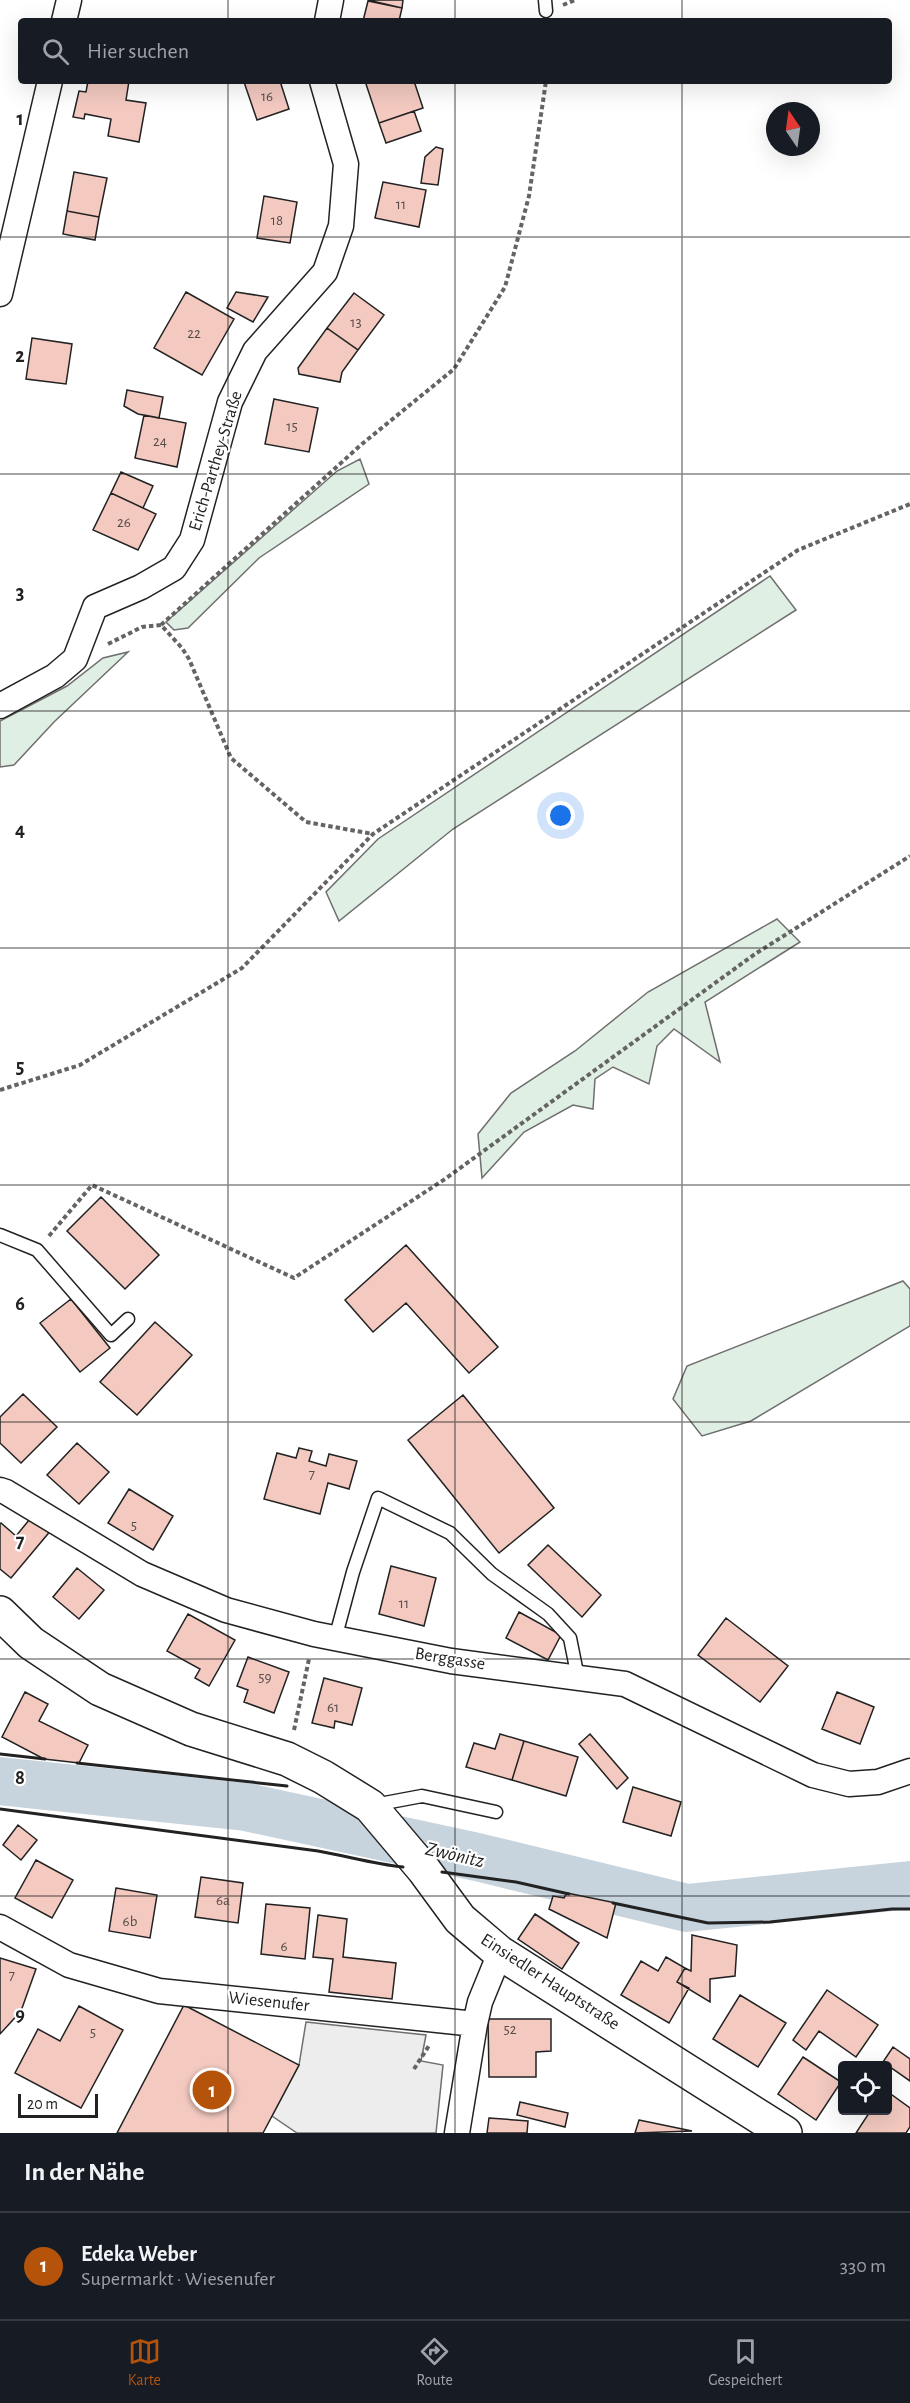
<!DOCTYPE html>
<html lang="de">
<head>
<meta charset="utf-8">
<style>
	:root { --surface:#171b24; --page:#242831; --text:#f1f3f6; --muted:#9ea1a6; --line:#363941; --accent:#b45309 }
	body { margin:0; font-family:"Alegreya Sans",sans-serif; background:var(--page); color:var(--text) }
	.controls { position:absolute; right:18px; bottom:18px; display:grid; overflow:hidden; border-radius:6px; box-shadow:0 6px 24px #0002 }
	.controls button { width:54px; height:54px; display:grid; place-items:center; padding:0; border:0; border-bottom:2px solid var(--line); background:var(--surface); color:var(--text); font:30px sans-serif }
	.compass { position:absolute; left:766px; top:102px; width:54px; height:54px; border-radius:50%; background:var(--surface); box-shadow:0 6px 24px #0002; rotate:347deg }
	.scale { position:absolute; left:18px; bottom:15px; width:80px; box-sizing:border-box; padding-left:6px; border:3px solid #222; border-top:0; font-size:16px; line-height:21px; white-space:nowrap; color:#222; -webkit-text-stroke:4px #fff; paint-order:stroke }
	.you { position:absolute; left:561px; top:816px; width:21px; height:21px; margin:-15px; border:4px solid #fff; border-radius:50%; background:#1a73e8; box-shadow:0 0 0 9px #1a73e833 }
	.badge { display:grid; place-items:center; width:39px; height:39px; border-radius:50%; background:var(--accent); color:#fff; font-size:20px; font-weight:700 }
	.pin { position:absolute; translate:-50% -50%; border:3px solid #fff; box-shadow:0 2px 6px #0006 }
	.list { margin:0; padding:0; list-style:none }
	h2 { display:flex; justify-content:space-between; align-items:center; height:78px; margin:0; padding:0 24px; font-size:26px }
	h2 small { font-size:20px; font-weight:400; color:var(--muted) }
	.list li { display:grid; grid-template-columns:39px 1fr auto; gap:18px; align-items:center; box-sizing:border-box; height:108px; padding:0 24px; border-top:2px solid var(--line) }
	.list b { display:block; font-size:22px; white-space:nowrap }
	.list p { margin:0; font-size:20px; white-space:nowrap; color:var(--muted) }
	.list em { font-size:20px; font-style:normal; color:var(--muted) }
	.icon { flex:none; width:33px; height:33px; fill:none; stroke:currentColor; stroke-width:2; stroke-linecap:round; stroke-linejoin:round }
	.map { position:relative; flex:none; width:910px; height:2133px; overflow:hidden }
	.search { position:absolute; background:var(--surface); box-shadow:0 6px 24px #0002; left:18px; right:18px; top:18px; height:66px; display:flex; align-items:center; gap:15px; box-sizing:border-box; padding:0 21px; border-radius:6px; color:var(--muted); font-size:22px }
	.sheet { height:186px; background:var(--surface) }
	nav { display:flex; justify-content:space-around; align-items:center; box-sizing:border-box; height:84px; border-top:2px solid var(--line); background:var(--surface); font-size:16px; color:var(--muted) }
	nav a { display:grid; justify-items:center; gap:3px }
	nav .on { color:var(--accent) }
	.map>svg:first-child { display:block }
</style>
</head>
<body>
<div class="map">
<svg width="910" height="2133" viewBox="0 0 910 2133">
	<rect width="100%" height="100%" fill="#fff"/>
	<path fill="#e0efe3" stroke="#6f6f6f" stroke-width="1.5" d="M 360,459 L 369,484 L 259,558 L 188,628 L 174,630 L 166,622 L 337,471 Z
		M 770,576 L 796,610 L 453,829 L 339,921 L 326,892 L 378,839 Z
		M 128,652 L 54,722 L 14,765 L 0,767 L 0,721 L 67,686 L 103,658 Z
		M 777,919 L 800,942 L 705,1002 L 720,1062 L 674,1029 L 657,1046 L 649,1084 L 613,1067 L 595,1079 L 593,1109 L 573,1105 L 524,1132 L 482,1178 L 478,1134 L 511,1093 L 575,1051 L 648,992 Z
		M 903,1281 L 910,1289 L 910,1326 L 751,1421 L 702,1436 L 673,1399 L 687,1366 Z"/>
	<path fill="#ededed" stroke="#6f6f6f" stroke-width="1.5" d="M 306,2022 L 426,2035 L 421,2061 L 443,2065 L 436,2133 L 297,2133 L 272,2116 L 299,2065 Z"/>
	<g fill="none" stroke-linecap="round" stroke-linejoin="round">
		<path stroke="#c7d3dd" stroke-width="48" d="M 0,1781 L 246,1807 L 477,1857 L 687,1908 L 910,1885"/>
	</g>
	<path fill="#f3c9c0" stroke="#222" stroke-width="1.5" d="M 368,0 L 403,0 L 402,8 Z
		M 368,1 L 402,8 L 399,21 L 363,21 Z
		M 88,81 L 129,81 L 126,100 L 146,103 L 139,142 L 108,136 L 111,119 L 85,114 L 84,119 L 73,117 L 79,91 L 86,92 Z
		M 247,81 L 280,81 L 289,109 L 257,120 L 244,82 Z
		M 365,81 L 414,81 L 423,108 L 379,123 Z
		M 414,111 L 421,131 L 386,143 L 379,123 Z
		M 436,147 L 443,149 L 438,185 L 421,183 L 425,157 Z
		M 74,172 L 107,178 L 99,217 L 67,211 Z
		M 383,182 L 426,190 L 419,227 L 375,218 Z
		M 264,196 L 297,202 L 290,243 L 257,238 Z
		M 67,211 L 99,217 L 95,240 L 63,234 Z
		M 186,292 L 234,319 L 202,375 L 154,348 Z
		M 236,292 L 268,297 L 253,322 L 227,308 Z
		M 354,293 L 384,315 L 358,350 L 327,328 Z
		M 327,328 L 358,350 L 342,372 L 340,382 L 299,374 L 298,368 Z
		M 32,338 L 72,344 L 66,384 L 26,379 Z
		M 127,390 L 163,397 L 159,418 L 138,414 L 124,406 Z
		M 274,399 L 318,408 L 309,452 L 265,444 Z
		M 144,415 L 186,423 L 177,467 L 135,458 Z
		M 121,472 L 153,486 L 143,508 L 111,493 Z
		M 111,493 L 156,514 L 138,550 L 93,530 Z
		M 101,1197 L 159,1255 L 125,1289 L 67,1231 Z
		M 406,1245 L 498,1347 L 469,1373 L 406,1303 L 373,1332 L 345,1300 Z
		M 71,1299 L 110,1348 L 80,1372 L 40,1323 Z
		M 155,1322 L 192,1355 L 137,1415 L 100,1382 Z
		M 23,1394 L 57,1427 L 21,1463 L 0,1443 L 0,1417 Z
		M 463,1395 L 554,1508 L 499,1553 L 408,1440 Z
		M 77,1443 L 109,1472 L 79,1504 L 47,1475 Z
		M 299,1448 L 312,1451 L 309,1461 L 326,1466 L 329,1454 L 357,1461 L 349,1489 L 328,1483 L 320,1514 L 264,1499 L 277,1453 L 296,1458 Z
		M 129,1489 L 173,1516 L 153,1550 L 108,1523 Z
		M 34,1514 L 52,1529 L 11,1578 L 0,1569 L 0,1524 L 1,1523 L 16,1536 Z
		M 548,1545 L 601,1595 L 582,1617 L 528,1565 Z
		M 391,1566 L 436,1578 L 424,1626 L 379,1614 Z
		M 77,1568 L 104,1590 L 79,1619 L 53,1597 Z
		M 519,1612 L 561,1635 L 548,1660 L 506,1638 Z
		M 188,1614 L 235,1640 L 209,1686 L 195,1678 L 200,1669 L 167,1651 Z
		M 726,1618 L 788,1666 L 760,1702 L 698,1655 Z
		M 248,1657 L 289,1672 L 274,1713 L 244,1702 L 248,1690 L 237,1686 Z
		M 324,1678 L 362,1688 L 352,1725 L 335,1721 L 334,1728 L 312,1723 Z
		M 25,1692 L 48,1704 L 39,1721 L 88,1745 L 79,1763 L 44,1759 L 2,1737 Z
		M 837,1692 L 874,1707 L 860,1744 L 822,1729 Z
		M 500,1734 L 524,1741 L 512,1780 L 466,1767 L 474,1743 L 495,1749 Z
		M 590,1734 L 628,1778 L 617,1789 L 579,1744 Z
		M 524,1741 L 578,1757 L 566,1796 L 512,1780 Z
		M 633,1787 L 681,1802 L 671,1836 L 623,1822 Z
		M 18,1825 L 37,1840 L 21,1860 L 3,1845 Z
		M 36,1860 L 73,1880 L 52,1918 L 15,1898 Z
		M 201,1877 L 243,1883 L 238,1923 L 195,1917 Z
		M 116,1888 L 157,1895 L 150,1938 L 109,1931 Z
		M 567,1893 L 616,1903 L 607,1938 L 549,1909 L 553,1896 L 564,1898 Z
		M 266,1904 L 310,1908 L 305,1959 L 261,1954 Z
		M 535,1914 L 579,1943 L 562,1969 L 518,1939 Z
		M 318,1915 L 347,1919 L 343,1957 L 396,1963 L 392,1999 L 329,1992 L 333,1959 L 313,1957 Z
		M 692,1935 L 737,1945 L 735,1976 L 710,1979 L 710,2002 L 677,1982 L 685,1968 L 691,1971 Z
		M 666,1957 L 685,1968 L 677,1982 L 689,1988 L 669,2023 L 621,1995 L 641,1961 L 658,1971 Z
		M 0,1958 L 36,1969 L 21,2011 L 0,2034 Z
		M 827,1990 L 878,2025 L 856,2057 L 819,2031 L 806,2050 L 793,2040 Z
		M 740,1995 L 786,2023 L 758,2067 L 713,2039 Z
		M 184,2005 L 299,2065 L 263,2133 L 117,2133 Z
		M 79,2006 L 123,2030 L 81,2108 L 15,2073 L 38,2029 L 60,2041 Z
		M 488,2019 L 551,2019 L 551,2051 L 536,2052 L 536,2077 L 489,2077 Z
		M 893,2047 L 910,2059 L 910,2081 L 883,2062 Z
		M 803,2057 L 841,2082 L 816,2120 L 778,2094 Z
		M 888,2092 L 910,2108 L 910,2127 L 906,2133 L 856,2133 L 871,2110 L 888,2110 Z
		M 520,2102 L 568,2113 L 565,2127 L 517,2115 Z
		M 489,2118 L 528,2121 L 527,2133 L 487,2133 Z
		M 639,2120 L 692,2131 L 635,2133 Z"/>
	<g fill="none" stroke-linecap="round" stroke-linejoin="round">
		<defs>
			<path id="service" d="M 545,0 L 546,11
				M 0,1235 L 37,1250 L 111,1335 L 128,1319
				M 335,1639 L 353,1572 L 378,1498 L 450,1533 L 492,1574 L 548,1614 L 570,1638 L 578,1678
				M 374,1805 L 422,1796 L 496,1812"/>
			<path id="minor" d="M 64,21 L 69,0
				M 327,21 L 331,0
				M 0,294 L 50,81
				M 0,706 L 55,676 L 75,659 L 95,607 L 141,587 L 174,568 L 192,540 L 230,402 L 255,351 L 325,272 L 341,226 L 346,164 L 322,81
				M 0,1490 L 6,1492 L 142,1574 L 226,1610 L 314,1634 L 451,1661 L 625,1684 L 813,1775 L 849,1784 L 878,1782 L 910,1771
				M 0,1927 L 69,1965 L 159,1991 L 475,2024 L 480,2002 L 500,1953
				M 457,2133 L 475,2024"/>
			<path id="secondary" d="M 0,1613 L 31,1643 L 100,1689 L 191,1729 L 287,1759 L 323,1777 L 370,1806 L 424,1870 L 460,1919 L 500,1953 L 785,2133"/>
		</defs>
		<use href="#service" stroke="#222" stroke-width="15"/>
		<use href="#minor" stroke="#222" stroke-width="27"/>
		<use href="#secondary" stroke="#222" stroke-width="36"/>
		<path stroke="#646464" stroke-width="4" stroke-dasharray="4.5 3" stroke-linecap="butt" d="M 563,5 L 575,0
			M 161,625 L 362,444 L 454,369 L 505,287 L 529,196 L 546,81
			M 108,644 L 142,627 L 161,625 L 182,648 L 189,659 L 231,758 L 306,822 L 373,834
			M 0,1090 L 80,1065 L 242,968 L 373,834 L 798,550 L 910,504
			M 49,1236 L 92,1185 L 294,1278 L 445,1179 L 755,954 L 910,856
			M 294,1730 L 309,1659
			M 414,2069 L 430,2044"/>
		<use href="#service" stroke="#fff" stroke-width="12"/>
		<use href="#minor" stroke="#fff" stroke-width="24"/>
		<use href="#secondary" stroke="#fff" stroke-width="33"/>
		<path stroke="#222" stroke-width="3" d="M 0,1754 L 45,1759
			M 77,1763 L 287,1786
			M 0,1809 C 106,1822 212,1836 318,1851 C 347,1856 374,1864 403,1867
			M 442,1872 L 516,1882 L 569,1894
			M 613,1903 L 708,1923 L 770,1922 L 892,1909 L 910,1909"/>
	</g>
	<path fill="none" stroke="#222" stroke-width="1.5" stroke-opacity="0.55" d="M 228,0 L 228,21M 455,0 L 455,21M 682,0 L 682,21M 228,81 L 228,2133M 455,81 L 455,2133M 682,81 L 682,2133M 0,237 L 910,237M 0,474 L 910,474M 0,711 L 910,711M 0,948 L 910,948M 0,1185 L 910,1185M 0,1422 L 910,1422M 0,1659 L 910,1659M 0,1896 L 910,1896"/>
	<g text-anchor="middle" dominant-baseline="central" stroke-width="4.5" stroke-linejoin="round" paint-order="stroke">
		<g font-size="15" fill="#564c4a">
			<text x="267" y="96">16</text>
			<text x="401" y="204">11</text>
			<text x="277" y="220">18</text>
			<text x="356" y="322">13</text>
			<text x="194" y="333">22</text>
			<text x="292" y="426">15</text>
			<text x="160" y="441">24</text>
			<text x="124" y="522">26</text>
			<text x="312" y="1474">7</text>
			<text x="134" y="1525">5</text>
			<text x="404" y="1603">11</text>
			<text x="265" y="1677">59</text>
			<text x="333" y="1707">61</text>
			<text x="223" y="1900">6a</text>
			<text x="130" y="1921">6b</text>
			<text x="284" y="1946">6</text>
			<text x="12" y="1975">7</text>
			<text x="510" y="2029">52</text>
			<text x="93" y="2032">5</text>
		</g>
		<g font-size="18" fill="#222" stroke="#fff">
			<text transform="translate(216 461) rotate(-73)">Erich-Parthey-Straße</text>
			<text transform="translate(450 1659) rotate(9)">Berggasse</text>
			<text transform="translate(550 1982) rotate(33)">Einsiedler Hauptstraße</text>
			<text transform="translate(269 2002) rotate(6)">Wiesenufer</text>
		</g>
		<g font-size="20" font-style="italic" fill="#222" stroke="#fff">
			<text transform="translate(455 1855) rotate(13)">Zwönitz</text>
		</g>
	</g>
	<g font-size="20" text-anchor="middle" font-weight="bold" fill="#222" stroke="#fff" stroke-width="4.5" stroke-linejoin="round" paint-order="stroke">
		<text x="20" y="125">1</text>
		<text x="20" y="362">2</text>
		<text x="20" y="599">3</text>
		<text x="20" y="836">4</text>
		<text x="20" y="1073">5</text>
		<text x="20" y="1310">6</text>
		<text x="20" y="1547">7</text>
		<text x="20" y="1784">8</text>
		<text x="20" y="2021">9</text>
	</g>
</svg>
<div class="controls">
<button><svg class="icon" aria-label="locate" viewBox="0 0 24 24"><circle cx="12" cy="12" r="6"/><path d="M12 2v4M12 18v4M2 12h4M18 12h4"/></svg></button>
</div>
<svg class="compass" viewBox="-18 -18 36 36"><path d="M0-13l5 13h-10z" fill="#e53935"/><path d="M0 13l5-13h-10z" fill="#9ea1a6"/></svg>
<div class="scale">20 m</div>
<div class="you"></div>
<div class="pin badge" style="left:212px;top:2090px">1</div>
<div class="search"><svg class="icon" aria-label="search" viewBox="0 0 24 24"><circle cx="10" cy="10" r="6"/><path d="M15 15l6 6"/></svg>Hier suchen</div>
</div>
<section class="sheet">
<h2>In der Nähe<small></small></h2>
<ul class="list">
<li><span class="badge">1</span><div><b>Edeka Weber</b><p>Supermarkt · Wiesenufer</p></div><em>330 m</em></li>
</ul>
</section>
<nav>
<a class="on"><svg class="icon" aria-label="map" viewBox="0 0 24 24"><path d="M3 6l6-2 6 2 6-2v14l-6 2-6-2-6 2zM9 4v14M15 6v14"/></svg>Karte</a>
<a><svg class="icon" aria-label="directions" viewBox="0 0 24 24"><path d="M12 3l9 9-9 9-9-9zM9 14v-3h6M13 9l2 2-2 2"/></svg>Route</a>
<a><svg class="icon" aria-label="saved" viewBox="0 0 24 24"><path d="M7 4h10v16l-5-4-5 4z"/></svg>Gespeichert</a>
</nav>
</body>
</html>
